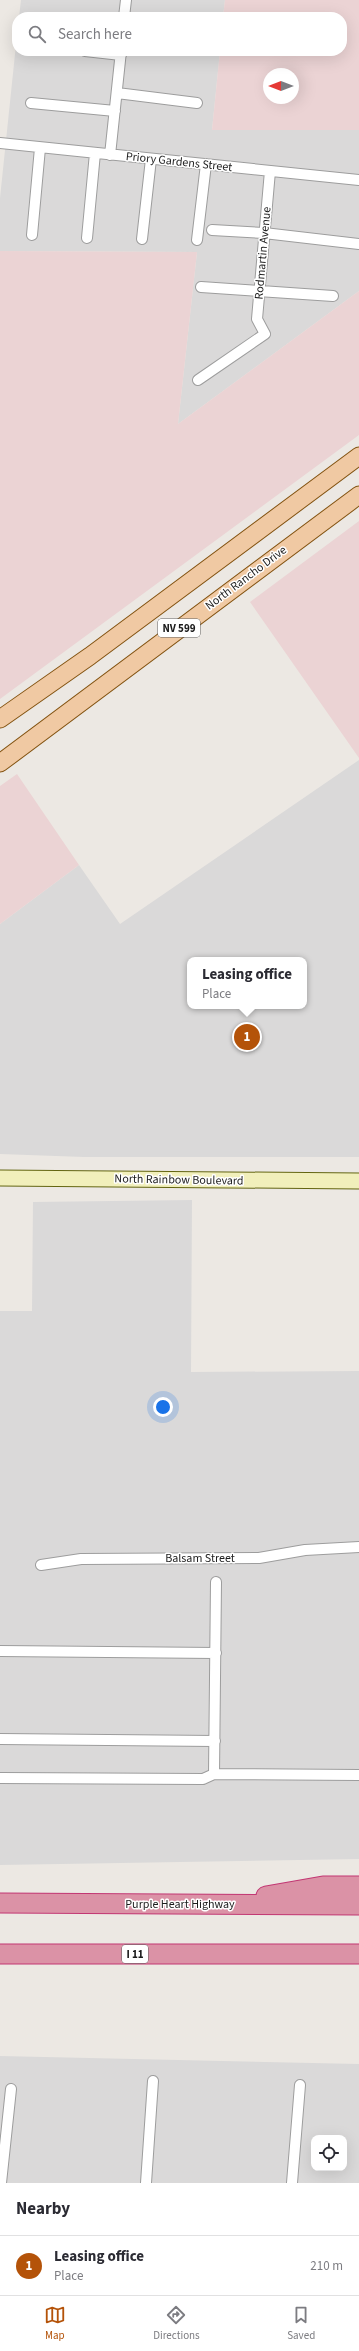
<!DOCTYPE html>
<html lang="en">
<head>
<meta charset="utf-8">
<style>
	:root { --surface:#fff; --page:#f7f7f7; --text:#2b2b33; --muted:#7c7c81; --line:#e1e1e2; --accent:#b45309 }
	body { margin:0; font-family:"Source Sans 3",sans-serif; background:var(--page); color:var(--text) }
	.controls { position:absolute; right:12px; bottom:12px; display:grid; overflow:hidden; border-radius:8px; box-shadow:0 4px 16px #0002 }
	.controls button { width:36px; height:36px; display:grid; place-items:center; padding:0; border:0; border-bottom:1px solid var(--line); background:var(--surface); color:var(--text); font:20px sans-serif }
	.compass { position:absolute; left:263px; top:68px; width:36px; height:36px; border-radius:50%; background:var(--surface); box-shadow:0 4px 16px #0002; rotate:270deg }
	.you { position:absolute; left:163px; top:1407px; width:14px; height:14px; margin:-10px; border:3px solid #fff; border-radius:50%; background:#1a73e8; box-shadow:0 0 0 6px #1a73e833 }
	.badge { display:grid; place-items:center; width:26px; height:26px; border-radius:50%; background:var(--accent); color:#fff; font-size:13px; font-weight:700 }
	.pin { position:absolute; translate:-50% -50%; border:2px solid #fff; box-shadow:0 1px 4px #0006 }
	.popup { position:absolute; left:187px; top:957px; width:120px; height:52px; box-sizing:border-box; display:grid; place-content:center; border-radius:8px; background:var(--surface); filter:drop-shadow(0 1px 3px #0005); font-size:13px; white-space:nowrap; color:var(--muted) }
	.popup b { font-size:15px; color:var(--text) }
	.popup::after { content:''; position:absolute; left:50%; top:100%; margin-left:-8px; border:8px solid transparent; border-top-color:var(--surface) }
	.list { margin:0; padding:0; list-style:none }
	h2 { display:flex; justify-content:space-between; align-items:center; height:52px; margin:0; padding:0 16px; font-size:17px }
	h2 small { font-size:13px; font-weight:400; color:var(--muted) }
	.list li { display:grid; grid-template-columns:26px 1fr auto; gap:12px; align-items:center; box-sizing:border-box; height:60px; padding:0 16px; border-top:1px solid var(--line) }
	.list b { display:block; font-size:15px; white-space:nowrap }
	.list p { margin:0; font-size:13px; white-space:nowrap; color:var(--muted) }
	.list em { font-size:13px; font-style:normal; color:var(--muted) }
	.icon { flex:none; width:22px; height:22px; fill:none; stroke:currentColor; stroke-width:2; stroke-linecap:round; stroke-linejoin:round }
	.map { position:relative; flex:none; width:359px; height:2183px; overflow:hidden }
	.search { position:absolute; background:var(--surface); box-shadow:0 4px 16px #0002; left:12px; right:12px; top:12px; height:44px; display:flex; align-items:center; gap:10px; box-sizing:border-box; padding:0 14px; border-radius:16px; color:var(--muted); font-size:15px }
	.sheet { height:112px; background:var(--surface) }
	nav { display:flex; justify-content:space-around; align-items:center; box-sizing:border-box; height:56px; border-top:1px solid var(--line); background:var(--surface); font-size:11px; color:var(--muted) }
	nav a { display:grid; justify-items:center; gap:2px }
	nav .on { color:var(--accent) }
	.map>svg:first-child { display:block }
</style>
</head>
<body>
<div class="map">
<svg width="359" height="2183" viewBox="0 0 359 2183">
	<rect width="100%" height="100%" fill="#ece8e3"/>
	<path fill="#dad9d9" fill-rule="evenodd" d="M 21,0 L 225,0 L 223,17 L 19,17 Z
		M 17,35 L 17,51 L 220,51 L 212,130 L 359,130 L 359,291 L 178,424 L 197,252 L 0,251 L 0,198 Z
		M 359,760 L 359,1157 L 84,1157 L 0,1154 L 0,924 L 79,865 L 120,924 ZM 190,960 L 304,960 L 304,1006 L 190,1006 Z
		M 192,1200 L 191,1372 L 359,1371 L 359,1859 L 0,1865 L 0,1311 L 32,1311 L 33,1202 Z
		M 0,2056 L 359,2064 L 359,2183 L 0,2183 ZM 314,2138 L 344,2138 L 344,2168 L 314,2168 Z"/>
	<path fill="#ebd3d4" fill-rule="evenodd" d="M 225,0 L 359,0 L 359,130 L 212,130 L 220,51 L 342,51 L 342,17 L 223,17 ZM 269,74 L 293,74 L 293,98 L 269,98 Z
		M 0,251 L 197,252 L 178,424 L 359,291 L 359,435 L 0,699 Z
		M 359,521 L 359,758 L 250,602 Z
		M 17,774 L 79,865 L 0,924 L 0,786 Z"/>
	<g fill="none" stroke-linecap="round" stroke-linejoin="round">
		<defs>
			<path id="street" d="M 124,17 L 126,0
				M 85,51 L 121,55
				M 117,93 L 197,103
				M 31,103 L 115,111
				M 0,143 L 359,180
				M 110,155 L 121,51
				M 212,230 L 264,233 L 359,244
				M 32,235 L 40,148
				M 87,238 L 95,153
				M 142,239 L 151,159
				M 197,240 L 206,164
				M 201,287 L 333,296
				M 198,380 L 265,334 L 257,319 L 270,171
				M 41,1565 L 81,1559 L 259,1558 L 305,1550 L 359,1547
				M 0,1651 L 216,1653
				M 0,1739 L 215,1741
				M 214,1774 L 216,1582
				M 0,1778 L 203,1779 L 214,1774 L 359,1775
				M 1,2183 L 11,2089
				M 146,2183 L 153,2081
				M 292,2183 L 300,2085"/>
			<path id="secondary" d="M 0,1178 L 359,1181"/>
			<path id="primary" d="M 0,719 L 90,656 L 359,456
				M 0,763 L 359,495"/>
			<path id="highway" d="M 266,1896 L 323,1886 L 359,1886
				M 0,1903 L 359,1905
				M 0,1954 L 359,1954"/>
		</defs>
		<use href="#street" stroke="#9d9d9d" stroke-width="12"/>
		<use href="#secondary" stroke="#636511" stroke-width="17"/>
		<use href="#primary" stroke="#835311" stroke-width="19"/>
		<use href="#highway" stroke="#c23773" stroke-width="21"/>
		<use href="#street" stroke="#fff" stroke-width="10"/>
		<use href="#secondary" stroke="#f1efbb" stroke-width="15"/>
		<use href="#primary" stroke="#f0c9a3" stroke-width="17"/>
		<use href="#highway" stroke="#db92a6" stroke-width="19"/>
	</g>
	<g text-anchor="middle" dominant-baseline="central" stroke-width="3" stroke-linejoin="round" paint-order="stroke">
		<g fill="#fff" stroke="#606060" stroke-width="1">
			<rect x="158" y="619" width="42" height="18" rx="3"/>
			<rect x="122" y="1945" width="26" height="18" rx="3"/>
		</g>
		<g font-size="11" font-weight="bold" fill="#1c1c1c">
			<text x="179" y="628">NV 599</text>
			<text x="135" y="1954">I 11</text>
		</g>
		<g font-size="12" fill="#1c1c1c" stroke="#fff">
			<text transform="translate(179 162) rotate(6)">Priory Gardens Street</text>
			<text transform="translate(263 253) rotate(-85)">Rodmartin Avenue</text>
			<text transform="translate(246 578) rotate(-37)">North Rancho Drive</text>
			<text transform="translate(179 1180) rotate(1)">North Rainbow Boulevard</text>
			<text x="200" y="1558">Balsam Street</text>
			<text x="180" y="1904">Purple Heart Highway</text>
		</g>
	</g>
</svg>
<div class="controls">
<button><svg class="icon" aria-label="locate" viewBox="0 0 24 24"><circle cx="12" cy="12" r="6"/><path d="M12 2v4M12 18v4M2 12h4M18 12h4"/></svg></button>
</div>
<svg class="compass" viewBox="-18 -18 36 36"><path d="M0-13l5 13h-10z" fill="#e53935"/><path d="M0 13l5-13h-10z" fill="#7c7c81"/></svg>
<div class="you"></div>
<div class="pin badge" style="left:247px;top:1037px">1</div>
<div class="popup"><b>Leasing office</b>Place</div>
<div class="search"><svg class="icon" aria-label="search" viewBox="0 0 24 24"><circle cx="10" cy="10" r="6"/><path d="M15 15l6 6"/></svg>Search here</div>
</div>
<section class="sheet">
<h2>Nearby<small></small></h2>
<ul class="list">
<li><span class="badge">1</span><div><b>Leasing office</b><p>Place</p></div><em>210 m</em></li>
</ul>
</section>
<nav>
<a class="on"><svg class="icon" aria-label="map" viewBox="0 0 24 24"><path d="M3 6l6-2 6 2 6-2v14l-6 2-6-2-6 2zM9 4v14M15 6v14"/></svg>Map</a>
<a><svg class="icon" aria-label="directions" viewBox="0 0 24 24"><path d="M12 3l9 9-9 9-9-9zM9 14v-3h6M13 9l2 2-2 2"/></svg>Directions</a>
<a><svg class="icon" aria-label="saved" viewBox="0 0 24 24"><path d="M7 4h10v16l-5-4-5 4z"/></svg>Saved</a>
</nav>
</body>
</html>
